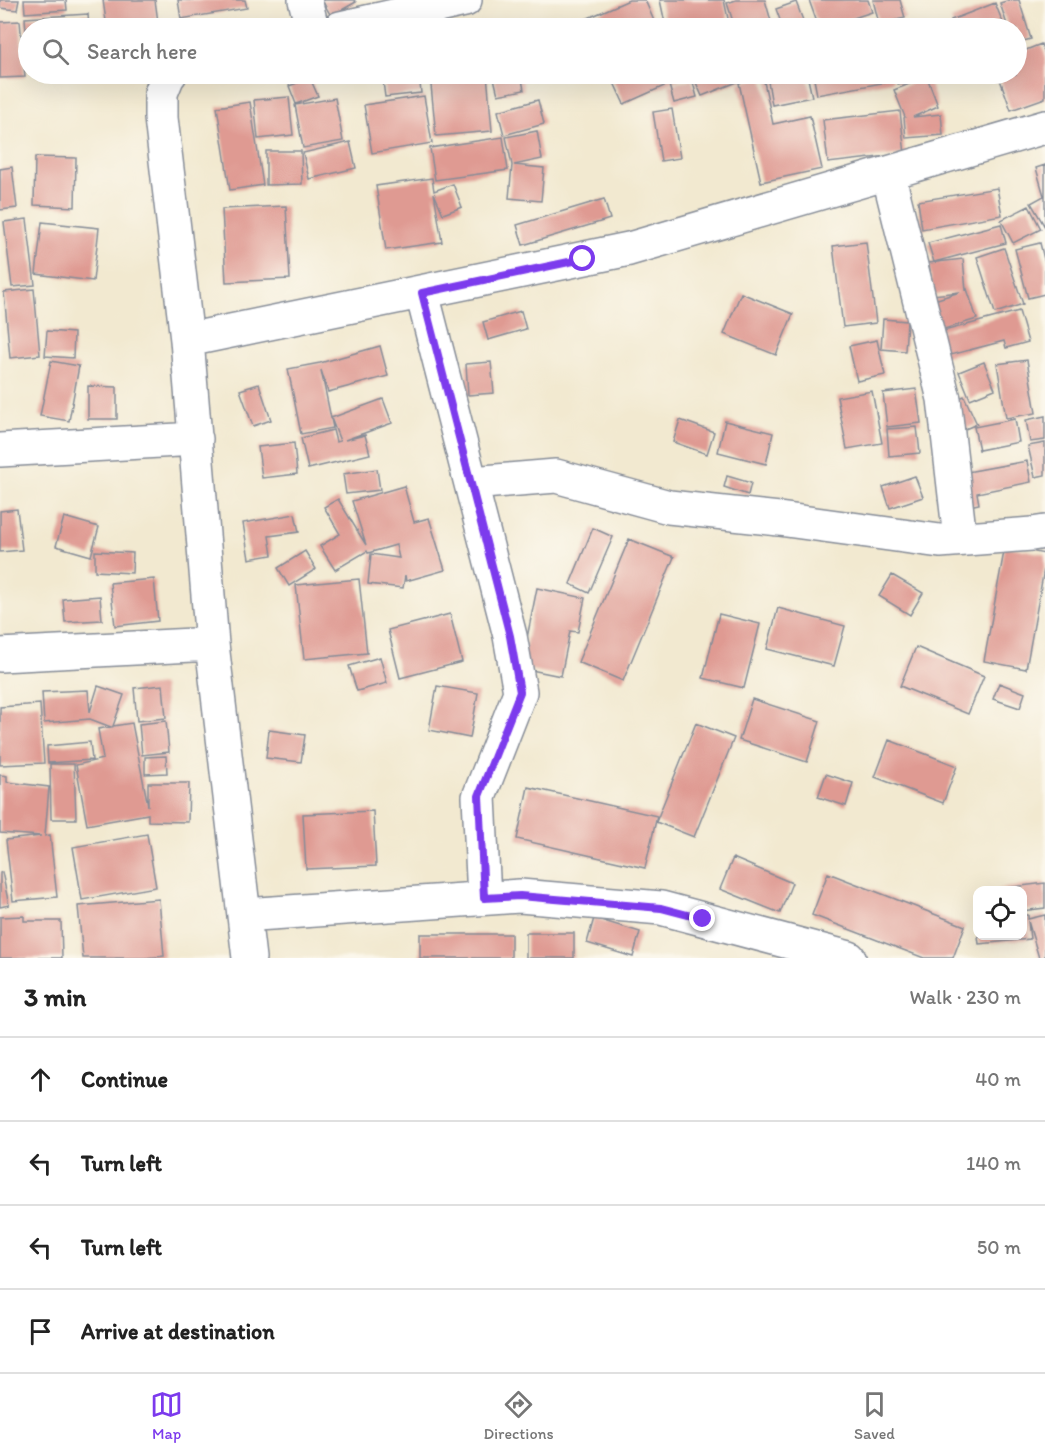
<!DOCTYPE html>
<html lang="en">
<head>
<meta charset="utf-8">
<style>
	:root { --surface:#fff; --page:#f6f6f6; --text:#222; --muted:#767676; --line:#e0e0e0; --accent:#7c3aed }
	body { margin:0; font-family:Itim,sans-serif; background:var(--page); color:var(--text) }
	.controls { position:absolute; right:18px; bottom:18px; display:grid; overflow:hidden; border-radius:12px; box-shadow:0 6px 24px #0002 }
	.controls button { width:54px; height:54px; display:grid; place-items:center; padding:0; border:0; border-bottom:2px solid var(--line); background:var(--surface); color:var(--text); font:30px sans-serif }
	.stop { position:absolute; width:18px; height:18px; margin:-14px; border:4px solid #7c3aed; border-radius:50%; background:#fff }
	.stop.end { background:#7c3aed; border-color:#fff; box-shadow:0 2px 6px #0008 }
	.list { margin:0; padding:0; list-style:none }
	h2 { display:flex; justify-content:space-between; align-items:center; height:78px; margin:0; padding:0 24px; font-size:26px }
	h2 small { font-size:20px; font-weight:400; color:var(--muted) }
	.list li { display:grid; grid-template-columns:39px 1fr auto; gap:18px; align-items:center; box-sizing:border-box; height:84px; padding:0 24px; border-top:2px solid var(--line) }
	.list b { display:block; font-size:22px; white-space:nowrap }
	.list em { font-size:20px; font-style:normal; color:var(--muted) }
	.icon { flex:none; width:33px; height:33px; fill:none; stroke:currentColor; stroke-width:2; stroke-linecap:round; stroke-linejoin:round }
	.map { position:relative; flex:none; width:1045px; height:958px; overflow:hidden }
	.search { position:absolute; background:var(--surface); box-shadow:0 6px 24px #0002; left:18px; right:18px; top:18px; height:66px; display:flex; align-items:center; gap:15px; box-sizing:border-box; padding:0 21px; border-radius:33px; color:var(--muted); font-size:22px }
	.sheet { height:414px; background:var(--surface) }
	nav { display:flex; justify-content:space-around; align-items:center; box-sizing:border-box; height:84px; border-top:2px solid var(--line); background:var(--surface); font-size:16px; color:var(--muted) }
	nav a { display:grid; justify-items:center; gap:3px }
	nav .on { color:var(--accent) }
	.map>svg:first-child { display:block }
</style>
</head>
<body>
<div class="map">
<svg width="1045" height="958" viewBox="0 0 1045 958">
	<rect width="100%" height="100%" fill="#fbf7ec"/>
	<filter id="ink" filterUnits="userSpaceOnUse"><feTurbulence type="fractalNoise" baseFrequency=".0167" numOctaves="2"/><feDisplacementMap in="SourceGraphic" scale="12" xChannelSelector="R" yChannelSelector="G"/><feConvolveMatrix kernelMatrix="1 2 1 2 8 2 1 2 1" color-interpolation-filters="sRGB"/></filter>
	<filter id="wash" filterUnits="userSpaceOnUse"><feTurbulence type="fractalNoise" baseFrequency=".008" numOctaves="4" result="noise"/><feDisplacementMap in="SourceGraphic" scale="24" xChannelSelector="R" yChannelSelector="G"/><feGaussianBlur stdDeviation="1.35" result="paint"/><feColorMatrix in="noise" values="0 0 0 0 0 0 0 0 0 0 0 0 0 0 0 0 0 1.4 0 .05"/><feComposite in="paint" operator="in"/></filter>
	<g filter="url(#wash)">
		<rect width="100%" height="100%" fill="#f2e9d0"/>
		<g id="blocks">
			<path fill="#df9a92" d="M 0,0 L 19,0 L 17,10 L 0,8 Z
				M 24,0 L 66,0 L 67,10 L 25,13 Z
				M 103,0 L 155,0 L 158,22 L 107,28 Z
				M 178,0 L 245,0 L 247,8 L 181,19 Z
				M 322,0 L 354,0 L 356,2 L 331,16 Z
				M 629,0 L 645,0 L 657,28 L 590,28 L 586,19 Z
				M 660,0 L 724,0 L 730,28 L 666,28 Z
				M 736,0 L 765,0 L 773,28 L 735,28 L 727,3 Z
				M 809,0 L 868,0 L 872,12 L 823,28 L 819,28 Z
				M 873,0 L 900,0 L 905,18 L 888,22 L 891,28 L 869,28 L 879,24 Z
				M 1010,0 L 1019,0 L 1031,39 L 1016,43 L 1016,28 L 1008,28 L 1000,3 Z
				M 796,2 L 804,23 L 788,28 L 783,28 L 776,9 Z
				M 995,3 L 1005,28 L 954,28 L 951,20 Z
				M 88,14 L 89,28 L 28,28 L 28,44 L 27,44 L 25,18 Z
				M 20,21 L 25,77 L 0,78 L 0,22 Z
				M 213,22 L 215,28 L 185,28 L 185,27 Z
				M 1041,44 L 1045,54 L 1045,98 L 1011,110 L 998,74 L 1016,74 L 1016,54 Z
				M 382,74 L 419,74 L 421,93 L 385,97 Z
				M 437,74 L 487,74 L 492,131 L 436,136 L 430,75 Z
				M 493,74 L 521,74 L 524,90 L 498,95 Z
				M 610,74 L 677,74 L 680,79 L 624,104 Z
				M 706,74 L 745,74 L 747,78 L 702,96 L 694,78 Z
				M 777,74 L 807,74 L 812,97 L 772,105 L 767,75 Z
				M 813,74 L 892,74 L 893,81 L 817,95 Z
				M 895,74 L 916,74 L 917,78 L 898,84 Z
				M 763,77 L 773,124 L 810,116 L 822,169 L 761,182 L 739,83 Z
				M 927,77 L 938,106 L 913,117 L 941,114 L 943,135 L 906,138 L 904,118 L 905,117 L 894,90 Z
				M 310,78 L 318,96 L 296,104 L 289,86 Z
				M 692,79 L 697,97 L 674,103 L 669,85 Z
				M 424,96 L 432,143 L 372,153 L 364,105 Z
				M 289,97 L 293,135 L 258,139 L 254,100 Z
				M 335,98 L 343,141 L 303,148 L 295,105 Z
				M 538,100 L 544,124 L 504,135 L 498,111 Z
				M 250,102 L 263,185 L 230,190 L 217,107 Z
				M 672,109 L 680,158 L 661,161 L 653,112 Z
				M 900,111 L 905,154 L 828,163 L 823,120 Z
				M 537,131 L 542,159 L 514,165 L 544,168 L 541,201 L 509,198 L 512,165 L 506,137 Z
				M 503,137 L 508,170 L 435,180 L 430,148 Z
				M 350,142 L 356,168 L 309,179 L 303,153 Z
				M 266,151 L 301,151 L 302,184 L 266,185 Z
				M 35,157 L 76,158 L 75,207 L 34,205 Z
				M 1045,165 L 1045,227 L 1031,203 L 1044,196 L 1036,168 Z
				M 12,167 L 17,208 L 0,210 L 0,169 Z
				M 432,178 L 434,191 L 453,184 L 462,207 L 443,214 L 434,193 L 442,242 L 386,250 L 376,186 Z
				M 997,188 L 1002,215 L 922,229 L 918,201 Z
				M 604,199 L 610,219 L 523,245 L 517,225 Z
				M 286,206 L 290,279 L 226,282 L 222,209 Z
				M 1029,206 L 1041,229 L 1013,243 L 1001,220 Z
				M 27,219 L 35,285 L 12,287 L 4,222 Z
				M 42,222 L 99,228 L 93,281 L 36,274 Z
				M 1001,224 L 1006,243 L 934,262 L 928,243 Z
				M 866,242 L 876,323 L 843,327 L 833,246 Z
				M 1040,243 L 1045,263 L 1045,294 L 1028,298 L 1015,249 Z
				M 1004,248 L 1023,304 L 995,313 L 977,257 Z
				M 963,259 L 966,290 L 967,289 L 977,319 L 941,330 L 931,301 L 960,292 L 933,295 L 929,263 Z
				M 34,289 L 40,355 L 10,358 L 4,292 Z
				M 741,293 L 793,314 L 776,355 L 724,334 Z
				M 521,311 L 526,329 L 488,340 L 483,322 Z
				M 1019,311 L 1028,342 L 1006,348 L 1004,341 L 931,360 L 925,336 Z
				M 883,319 L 907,321 L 905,351 L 881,349 Z
				M 47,331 L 74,333 L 73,358 L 45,356 Z
				M 877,340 L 885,375 L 857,381 L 849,346 Z
				M 380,346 L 388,376 L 328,392 L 321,370 L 333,428 L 301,434 L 288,369 L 320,363 Z
				M 1027,360 L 1036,413 L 1006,418 L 997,364 Z
				M 51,361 L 79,366 L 69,421 L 40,416 Z
				M 491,362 L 494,393 L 468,395 L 466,364 Z
				M 984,362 L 995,389 L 970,399 L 959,372 Z
				M 259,384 L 271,420 L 253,426 L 240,390 Z
				M 88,386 L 117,387 L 117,419 L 88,419 Z
				M 916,389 L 921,423 L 887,427 L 883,393 Z
				M 872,391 L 882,443 L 847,449 L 837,397 Z
				M 964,396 L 977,424 L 958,432 L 945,405 Z
				M 383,399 L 392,423 L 345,440 L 365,435 L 370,454 L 308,469 L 301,438 L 333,430 L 336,442 L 340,441 L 331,418 Z
				M 1045,416 L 1045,440 L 1030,442 L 1026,420 Z
				M 1015,419 L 1019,442 L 979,450 L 974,427 Z
				M 680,420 L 714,432 L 707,454 L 673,442 Z
				M 725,421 L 773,433 L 766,464 L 718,452 Z
				M 917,427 L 920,453 L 889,456 L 887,429 Z
				M 294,443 L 297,474 L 262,478 L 258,447 Z
				M 1045,443 L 1045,475 L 1035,477 L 1028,446 Z
				M 1027,461 L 1031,482 L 977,493 L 979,504 L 951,510 L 945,476 Z
				M 377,469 L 380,490 L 346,494 L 343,474 Z
				M 727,476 L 751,483 L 748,495 L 724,487 Z
				M 915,476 L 923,497 L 890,508 L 883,487 Z
				M 404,486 L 414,522 L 429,518 L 445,570 L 406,581 L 405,575 L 403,588 L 368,584 L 371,554 L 399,558 L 396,545 L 368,553 L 367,551 L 335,570 L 320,546 L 340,534 L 324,507 L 338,499 L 366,545 L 352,501 Z
				M 17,509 L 22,550 L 0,552 L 0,511 Z
				M 295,514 L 299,532 L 269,536 L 272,555 L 249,559 L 243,523 Z
				M 64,517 L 99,527 L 91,556 L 56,546 Z
				M 593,528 L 613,537 L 589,593 L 570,584 Z
				M 629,539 L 674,557 L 623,681 L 578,662 Z
				M 1005,546 L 1045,554 L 1045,564 L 1026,669 L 984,661 Z
				M 95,551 L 133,553 L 132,573 L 95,571 Z
				M 305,551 L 316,569 L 289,586 L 278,568 Z
				M 892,575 L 923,593 L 910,615 L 879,596 Z
				M 154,579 L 158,621 L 115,626 L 110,583 Z
				M 359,579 L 367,653 L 304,659 L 296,585 Z
				M 537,588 L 585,598 L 578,632 L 570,631 L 561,676 L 521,668 Z
				M 100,596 L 102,620 L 65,622 L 63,599 Z
				M 778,608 L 845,626 L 834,666 L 767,649 Z
				M 450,614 L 462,662 L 400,678 L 388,630 Z
				M 719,614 L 760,624 L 744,688 L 703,678 Z
				M 916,647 L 984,676 L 968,714 L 900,686 Z
				M 380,657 L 387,683 L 357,691 L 349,666 Z
				M 999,683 L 1025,693 L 1020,708 L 993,699 Z
				M 163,685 L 166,718 L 137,721 L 134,688 Z
				M 98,686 L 124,695 L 113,726 L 132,723 L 148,806 L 148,783 L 189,783 L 188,822 L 148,821 L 148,814 L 87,825 L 76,765 L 103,759 L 98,729 L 111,727 L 90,719 L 44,723 L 42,692 L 88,690 L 90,712 Z
				M 437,686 L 478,693 L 470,738 L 429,730 Z
				M 752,699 L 820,721 L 807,762 L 739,740 Z
				M 40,704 L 44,763 L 0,765 L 0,707 Z
				M 166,721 L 169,752 L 142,755 L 139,724 Z
				M 696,723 L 734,738 L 694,837 L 656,822 Z
				M 269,730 L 305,735 L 301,762 L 266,758 Z
				M 889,740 L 957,766 L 943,803 L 875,777 Z
				M 90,742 L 92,760 L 48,763 L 47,746 Z
				M 166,756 L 167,773 L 145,774 L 145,757 Z
				M 50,764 L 74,764 L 76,819 L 51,819 Z
				M 826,774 L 853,783 L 846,806 L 818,797 Z
				M 0,775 L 7,776 L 7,782 L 49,787 L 45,836 L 50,835 L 57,897 L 13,901 L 6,840 L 41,836 L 0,833 Z
				M 528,787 L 657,816 L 645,868 L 517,839 Z
				M 373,811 L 376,866 L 306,869 L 303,814 Z
				M 147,834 L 156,887 L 82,900 L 73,847 Z
				M 733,858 L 792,883 L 780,913 L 720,889 Z
				M 2,872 L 9,905 L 0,907 L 0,873 Z
				M 828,873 L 965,926 L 953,958 L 924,958 L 812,915 Z
				M 1045,883 L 1045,908 L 1022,911 L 1022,890 L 998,890 L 998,889 Z
				M 159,899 L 164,956 L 145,958 L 83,958 L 78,906 Z
				M 1022,915 L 1028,915 L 1028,919 L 1045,915 L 1045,958 L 1039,958 L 1028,921 L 1030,939 L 979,944 L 978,936 L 1022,936 Z
				M 24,916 L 24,921 L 61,921 L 62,958 L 0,958 L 0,917 Z
				M 594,918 L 640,932 L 633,957 L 587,943 Z
				M 526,933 L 574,933 L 574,958 L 526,958 Z
				M 420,934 L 511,934 L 511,958 L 420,958 Z"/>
		</g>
	</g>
	<g filter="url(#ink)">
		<use href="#blocks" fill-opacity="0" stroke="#868c97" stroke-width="1.5"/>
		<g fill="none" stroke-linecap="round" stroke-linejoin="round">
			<defs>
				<path id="minor" d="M 305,0 L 312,28
					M 340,28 L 465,0
					M 170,74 L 168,76 L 161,93 L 161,118 L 187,340 L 212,644 L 249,958
					M 888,173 L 944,399 L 960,539
					M 422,293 L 510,636 L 520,692 L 479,797 L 484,898
					M 187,340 L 629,249 L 1045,127
					M 0,450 L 196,439
					M 471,483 L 556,476 L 669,507 L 779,519 L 940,541 L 1032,534 L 1045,532
					M 0,655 L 212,644
					M 244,915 L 520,896 L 661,908 L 849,958"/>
			</defs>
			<use href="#minor" stroke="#868c97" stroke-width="36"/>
			<use href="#minor" stroke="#fff" stroke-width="33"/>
		</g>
	</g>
	<g fill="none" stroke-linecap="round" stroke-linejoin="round" filter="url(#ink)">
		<path stroke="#7c3aed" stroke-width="8" d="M 583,259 L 422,293 L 510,636 L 520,692 L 479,796 L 484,898 L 520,896 L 661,908 L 703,919"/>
	</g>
</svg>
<div class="controls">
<button><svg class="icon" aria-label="locate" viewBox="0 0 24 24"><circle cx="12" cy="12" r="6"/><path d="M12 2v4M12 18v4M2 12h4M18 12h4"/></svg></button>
</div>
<div class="stop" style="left:583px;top:259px"></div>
<div class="stop end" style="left:703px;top:919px"></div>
<div class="search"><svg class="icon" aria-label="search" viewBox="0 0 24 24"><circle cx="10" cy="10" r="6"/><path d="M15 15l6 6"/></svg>Search here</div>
</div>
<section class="sheet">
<h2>3 min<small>Walk · 230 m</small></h2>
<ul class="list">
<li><svg class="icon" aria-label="ahead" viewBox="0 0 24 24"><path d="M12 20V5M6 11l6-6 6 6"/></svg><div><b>Continue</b></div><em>40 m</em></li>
<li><svg class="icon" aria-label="left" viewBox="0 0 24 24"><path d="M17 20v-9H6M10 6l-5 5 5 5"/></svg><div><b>Turn left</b></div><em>140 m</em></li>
<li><svg class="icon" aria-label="left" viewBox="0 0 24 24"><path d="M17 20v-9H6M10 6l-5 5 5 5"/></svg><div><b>Turn left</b></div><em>50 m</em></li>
<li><svg class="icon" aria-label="arrive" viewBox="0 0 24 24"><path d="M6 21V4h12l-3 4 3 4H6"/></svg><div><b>Arrive at destination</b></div></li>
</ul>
</section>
<nav>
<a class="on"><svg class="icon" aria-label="map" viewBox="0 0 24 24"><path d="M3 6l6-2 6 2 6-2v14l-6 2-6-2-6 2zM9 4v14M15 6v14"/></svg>Map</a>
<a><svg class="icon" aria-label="directions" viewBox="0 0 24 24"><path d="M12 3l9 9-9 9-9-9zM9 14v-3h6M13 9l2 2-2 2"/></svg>Directions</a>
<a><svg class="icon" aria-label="saved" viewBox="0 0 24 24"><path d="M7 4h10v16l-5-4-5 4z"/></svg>Saved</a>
</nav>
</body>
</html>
